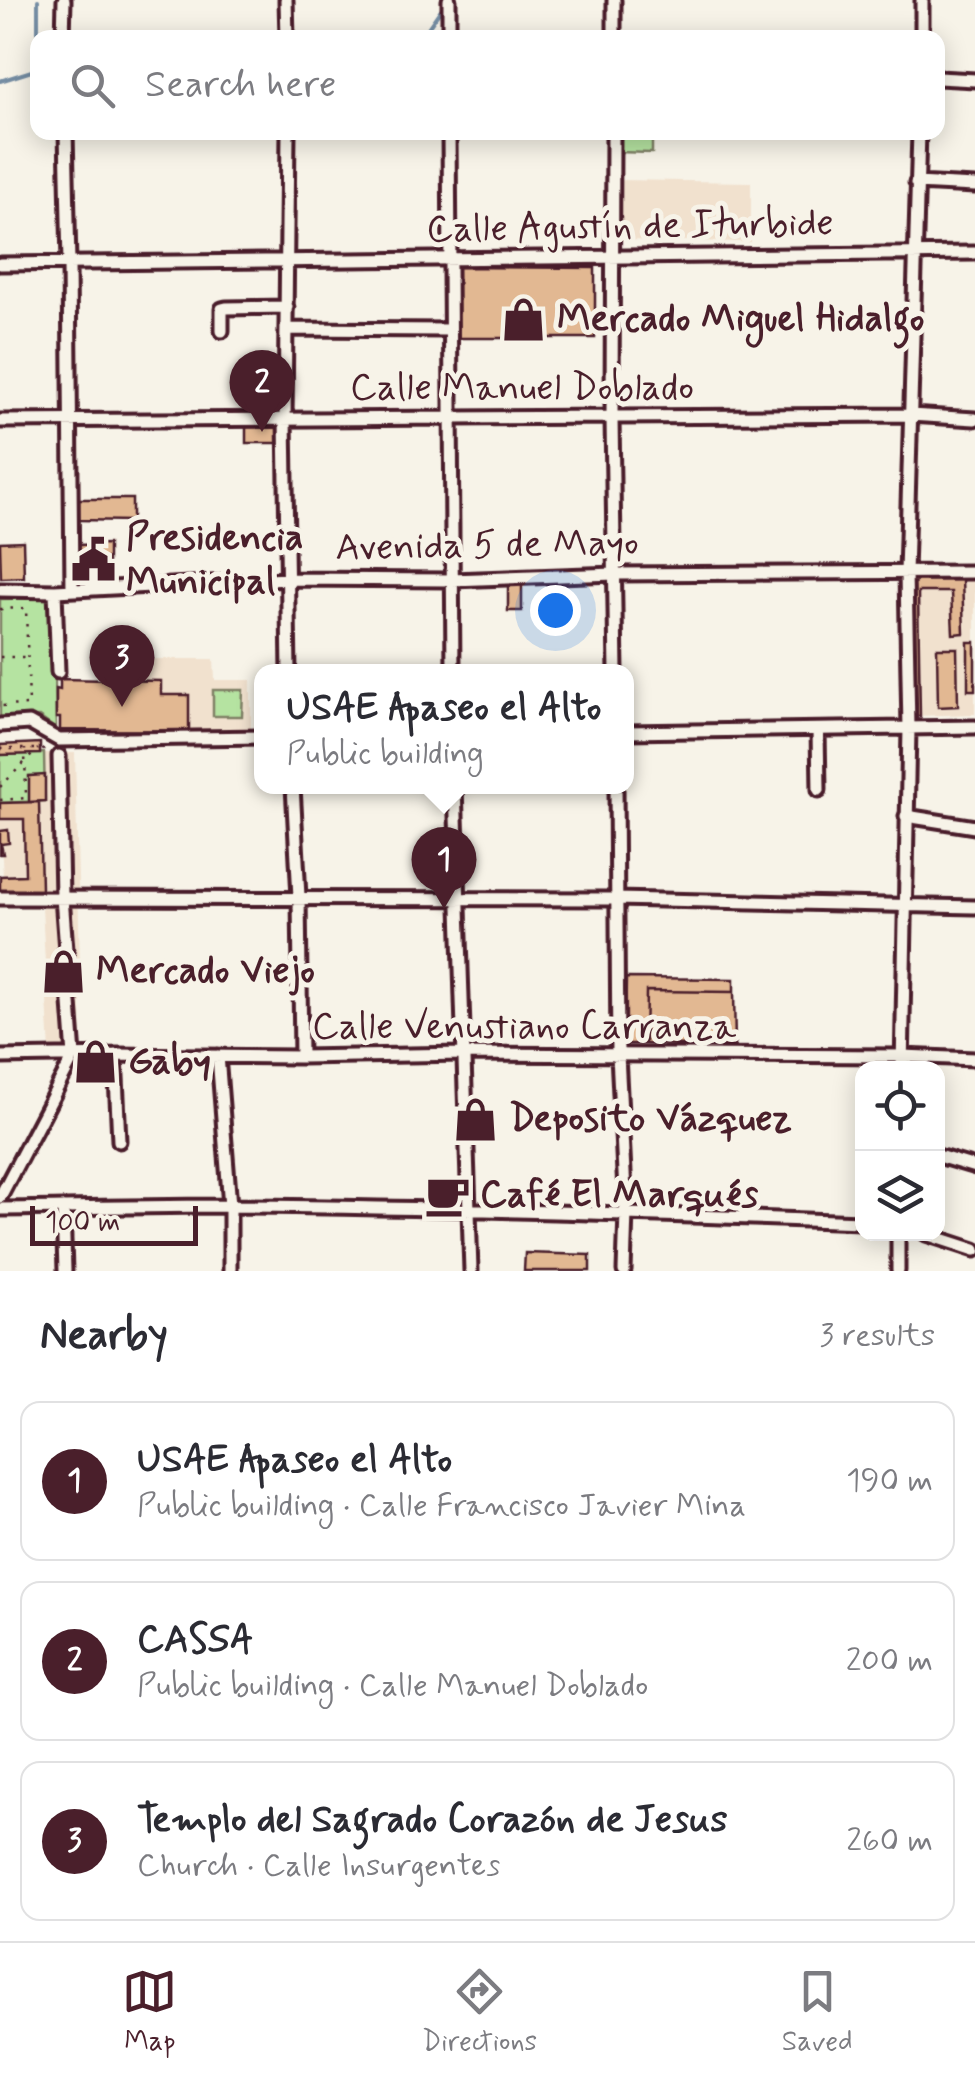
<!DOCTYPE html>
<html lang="en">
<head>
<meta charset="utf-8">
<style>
	:root { --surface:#fff; --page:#f7f7f7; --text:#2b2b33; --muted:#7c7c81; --line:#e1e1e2; --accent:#4a1f2b }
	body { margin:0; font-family:Mynerve,sans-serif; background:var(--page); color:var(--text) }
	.controls { position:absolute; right:30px; bottom:30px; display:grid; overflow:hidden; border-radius:20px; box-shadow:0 5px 25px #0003 }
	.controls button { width:90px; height:90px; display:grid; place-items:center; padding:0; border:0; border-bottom:2px solid var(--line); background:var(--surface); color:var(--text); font:50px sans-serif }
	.scale { position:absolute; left:30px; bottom:25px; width:168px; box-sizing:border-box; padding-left:10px; border:5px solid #4a1f2b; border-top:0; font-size:28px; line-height:35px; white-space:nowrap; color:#4a1f2b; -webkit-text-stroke:8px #f7f3e8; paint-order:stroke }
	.you { position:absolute; left:555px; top:610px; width:35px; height:35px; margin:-25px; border:8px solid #fff; border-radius:50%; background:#1a73e8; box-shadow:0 0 0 15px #1a73e833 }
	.badge { display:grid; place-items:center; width:65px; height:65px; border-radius:50%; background:var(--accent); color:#fff; font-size:32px; font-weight:700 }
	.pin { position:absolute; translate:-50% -82px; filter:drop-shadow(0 2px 5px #0008) }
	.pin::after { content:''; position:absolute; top:52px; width:35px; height:30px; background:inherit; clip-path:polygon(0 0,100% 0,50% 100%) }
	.popup { position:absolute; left:254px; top:664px; width:380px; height:130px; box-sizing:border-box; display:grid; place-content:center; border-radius:20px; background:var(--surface); filter:drop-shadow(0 2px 8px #0005); font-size:32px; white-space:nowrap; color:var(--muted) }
	.popup b { font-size:38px; color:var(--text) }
	.popup::after { content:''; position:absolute; left:50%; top:100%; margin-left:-20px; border:20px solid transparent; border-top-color:var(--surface) }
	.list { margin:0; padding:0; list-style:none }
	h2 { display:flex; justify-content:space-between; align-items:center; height:130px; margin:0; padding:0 40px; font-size:42px }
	h2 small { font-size:32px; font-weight:400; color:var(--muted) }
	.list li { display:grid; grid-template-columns:65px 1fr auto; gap:30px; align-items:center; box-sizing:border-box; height:160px; margin:0 20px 20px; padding:0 20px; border:2px solid var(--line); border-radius:20px }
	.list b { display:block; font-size:38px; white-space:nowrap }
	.list p { margin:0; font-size:32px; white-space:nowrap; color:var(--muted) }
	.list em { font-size:32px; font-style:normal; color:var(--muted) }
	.icon { flex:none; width:55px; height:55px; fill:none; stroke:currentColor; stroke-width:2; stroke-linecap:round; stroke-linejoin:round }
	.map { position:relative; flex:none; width:975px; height:1271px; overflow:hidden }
	.search { position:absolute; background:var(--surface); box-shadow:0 5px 25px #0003; left:30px; right:30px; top:30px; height:110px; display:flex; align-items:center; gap:25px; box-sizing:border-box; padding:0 35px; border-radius:20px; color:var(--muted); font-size:38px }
	.sheet { height:670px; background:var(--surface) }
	nav { display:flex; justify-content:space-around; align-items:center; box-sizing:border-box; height:140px; border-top:2px solid var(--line); background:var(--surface); font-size:28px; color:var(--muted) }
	nav a { display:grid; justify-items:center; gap:5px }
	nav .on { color:var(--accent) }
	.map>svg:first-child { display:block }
</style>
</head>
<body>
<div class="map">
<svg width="975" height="1271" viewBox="0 0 975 1271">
	<rect width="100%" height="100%" fill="#f7f3e8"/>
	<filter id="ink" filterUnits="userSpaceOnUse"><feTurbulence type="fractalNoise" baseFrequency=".01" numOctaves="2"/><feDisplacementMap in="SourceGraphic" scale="20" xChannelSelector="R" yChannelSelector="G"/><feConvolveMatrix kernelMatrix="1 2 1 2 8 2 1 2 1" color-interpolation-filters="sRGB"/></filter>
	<g filter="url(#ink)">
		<path fill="#f1e1ce" d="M 617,180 L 751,182 L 751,242 L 616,240 Z
			M 911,580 L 975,580 L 975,714 L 912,716 Z
			M 128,659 L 214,659 L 215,680 L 251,680 L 251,731 L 189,731 L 161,695 L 161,681 L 128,681 Z
			M 44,753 L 75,753 L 82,1052 L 50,1053 L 41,890 L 0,891 L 0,876 L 3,875 L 1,844 L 9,842 L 7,830 L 0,831 L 0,803 L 45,801 Z"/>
		<path fill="#b5e3a1" stroke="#808166" stroke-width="2.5" d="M 617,133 L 652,133 L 652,153 L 617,152 Z
			M 53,598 L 56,729 L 39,717 L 0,718 L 0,599 Z
			M 213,690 L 243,690 L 242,716 L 213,716 Z
			M 44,753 L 45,801 L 0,803 L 0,755 Z"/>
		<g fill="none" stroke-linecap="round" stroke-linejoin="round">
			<path stroke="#758da3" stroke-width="4" d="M 38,0 L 38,38
				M 421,38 L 444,5
				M 0,81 L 38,69"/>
		</g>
		<path fill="#e2b892" stroke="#4a1f2b" stroke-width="2.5" d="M 453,267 L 595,268 L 595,338 L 453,338 Z
			M 246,421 L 279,421 L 278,443 L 246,443 Z
			M 79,499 L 132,499 L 132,521 L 79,520 Z
			M 23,541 L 24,577 L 1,578 L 0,542 Z
			M 108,544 L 108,576 L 78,576 L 77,545 Z
			M 911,580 L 962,580 L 964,633 L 953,634 L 951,592 L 918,592 L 920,716 L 912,716 Z
			M 508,581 L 522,582 L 522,611 L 508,611 Z
			M 968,642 L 975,642 L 975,690 L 968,690 Z
			M 937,648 L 957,648 L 958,706 L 938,707 Z
			M 60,679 L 161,681 L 161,695 L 189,695 L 189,731 L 60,730 L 60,718 L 56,718 L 56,689 L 60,690 Z
			M 40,743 L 40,754 L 0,755 L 0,745 Z
			M 45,775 L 45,801 L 29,802 L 29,776 Z
			M 39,802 L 41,890 L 0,891 L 0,876 L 25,875 L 24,819 L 0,819 L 0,803 Z
			M 8,830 L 9,843 L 1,844 L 3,854 L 0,854 L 0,831 Z
			M 626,978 L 734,979 L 734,992 L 646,991 L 645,1044 L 625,1044 Z
			M 646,991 L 734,992 L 735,1046 L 645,1044 Z
			M 525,1253 L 590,1255 L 590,1271 L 524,1271 Z"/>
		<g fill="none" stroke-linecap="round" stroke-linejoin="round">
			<defs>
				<path id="minor" d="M 286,0 L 287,38
					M 449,0 L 449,38
					M 922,0 L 922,38
					M 63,38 L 64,0
					M 614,38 L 614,0
					M 938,78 L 975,80
					M 66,132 L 69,264 L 72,589
					M 288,132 L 285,419 L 289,672
					M 449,132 L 453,672
					M 613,132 L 612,419 L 616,672
					M 916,183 L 975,186
					M 0,264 L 975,253
					M 287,329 L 450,330
					M 222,331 L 222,309 L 226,308 L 287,307
					M 0,421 L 910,415 L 975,419
					M 0,590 L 55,591 L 288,579 L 452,580 L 615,574 L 975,572
					M 55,591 L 58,672
					M 0,725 L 29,723 L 59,740
					M 818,730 L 819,790
					M 626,732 L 975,727
					M 59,740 L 262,737
					M 293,786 L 299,897 L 301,1057
					M 455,786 L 471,1271
					M 616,786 L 618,1055 L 626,1212 L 624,1271
					M 906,816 L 975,827
					M 0,898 L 615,899 L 975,907
					M 115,1055 L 119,1141
					M 218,1056 L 230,1206 L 230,1271
					M 0,1057 L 115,1055 L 301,1057 L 463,1054 L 902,1056 L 975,1059
					M 902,1068 L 909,729 L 906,573 L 919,132
					M 938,1156 L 975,1167
					M 0,1197 L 74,1056 L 62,897 L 59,756
					M 63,1208 L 65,1271
					M 0,1209 C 78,1208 156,1206 235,1206 C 444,1208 653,1214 862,1222
					M 926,1234 L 975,1250
					M 898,1271 L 898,1234"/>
			</defs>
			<use href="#minor" stroke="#4a1f2b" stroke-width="19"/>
			<path stroke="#4a1f2b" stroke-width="2.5" stroke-dasharray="2.5 8" stroke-linecap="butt" d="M 0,609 L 26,608 L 29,705 L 0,706
				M 0,657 L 26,657
				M 0,749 L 42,749 L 47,752
				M 0,787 L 38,749
				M 0,800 L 26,798 L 25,749"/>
			<use href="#minor" stroke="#f7f3e8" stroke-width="11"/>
		</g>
	</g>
	<defs>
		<symbol id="shop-bare" viewBox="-9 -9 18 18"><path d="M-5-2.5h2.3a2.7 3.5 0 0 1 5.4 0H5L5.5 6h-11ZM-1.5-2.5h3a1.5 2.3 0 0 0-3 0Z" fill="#4a1f2b" stroke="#f7f3e8" stroke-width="2.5" paint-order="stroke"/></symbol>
		<symbol id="civic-bare" viewBox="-9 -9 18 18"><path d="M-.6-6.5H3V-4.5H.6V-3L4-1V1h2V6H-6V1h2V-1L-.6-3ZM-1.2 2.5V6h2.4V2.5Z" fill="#4a1f2b" stroke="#f7f3e8" stroke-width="2.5" paint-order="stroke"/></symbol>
		<symbol id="cafe-bare" viewBox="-9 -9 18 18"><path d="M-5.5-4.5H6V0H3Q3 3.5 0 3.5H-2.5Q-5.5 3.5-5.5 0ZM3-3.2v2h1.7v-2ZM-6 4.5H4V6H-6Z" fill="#4a1f2b" stroke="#f7f3e8" stroke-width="2.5" paint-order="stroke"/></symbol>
	</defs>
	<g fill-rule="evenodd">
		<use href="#shop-bare" x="492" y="288" width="63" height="63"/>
		<use href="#civic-bare" x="62" y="528" width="63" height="63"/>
		<use href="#shop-bare" x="32" y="940" width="63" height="63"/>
		<use href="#shop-bare" x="64" y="1030" width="63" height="63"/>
		<use href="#shop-bare" x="444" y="1088" width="63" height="63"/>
		<use href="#cafe-bare" x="416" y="1164" width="63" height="63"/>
	</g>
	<g text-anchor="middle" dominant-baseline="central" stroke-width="10" stroke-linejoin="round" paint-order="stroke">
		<g font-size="38" fill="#4a1f2b" stroke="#f7f3e8">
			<text transform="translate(630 227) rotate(-1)">Calle Agustín de Iturbide</text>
			<text x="522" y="388">Calle Manuel Doblado</text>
			<text transform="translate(487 546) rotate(-1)">Avenida 5 de Mayo</text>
			<text x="524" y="1027">Calle Venustiano Carranza</text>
		</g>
		<g font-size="38" font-weight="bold" fill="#4a1f2b" stroke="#f7f3e8" text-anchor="start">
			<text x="557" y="319">Mercado Miguel Hidalgo</text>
			<text x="126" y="538">Presidencia<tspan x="126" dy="44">Municipal</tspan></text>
			<text x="96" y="971">Mercado Viejo</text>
			<text x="128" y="1062">Gaby</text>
			<text x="509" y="1119">Deposito Vázquez</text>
			<text x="480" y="1195">Café El Marqués</text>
		</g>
	</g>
</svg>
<div class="controls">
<button><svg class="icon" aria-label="locate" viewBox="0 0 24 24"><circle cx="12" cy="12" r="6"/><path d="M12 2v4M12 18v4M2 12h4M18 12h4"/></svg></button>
<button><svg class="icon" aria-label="layers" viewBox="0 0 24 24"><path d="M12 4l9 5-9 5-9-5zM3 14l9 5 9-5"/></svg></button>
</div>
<div class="scale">100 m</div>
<div class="you"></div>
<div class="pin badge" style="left:444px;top:909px">1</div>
<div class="popup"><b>USAE Apaseo el Alto</b>Public building</div>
<div class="pin badge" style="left:262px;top:432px">2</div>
<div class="pin badge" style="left:122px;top:707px">3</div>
<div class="search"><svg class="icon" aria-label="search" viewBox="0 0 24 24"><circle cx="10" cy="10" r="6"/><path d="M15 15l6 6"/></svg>Search here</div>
</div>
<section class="sheet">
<h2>Nearby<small>3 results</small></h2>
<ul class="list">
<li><span class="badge">1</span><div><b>USAE Apaseo el Alto</b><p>Public building · Calle Francisco Javier Mina</p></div><em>190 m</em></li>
<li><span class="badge">2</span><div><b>CASSA</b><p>Public building · Calle Manuel Doblado</p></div><em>200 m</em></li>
<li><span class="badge">3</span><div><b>Templo del Sagrado Corazón de Jesus</b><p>Church · Calle Insurgentes</p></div><em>260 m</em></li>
</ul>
</section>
<nav>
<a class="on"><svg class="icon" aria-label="map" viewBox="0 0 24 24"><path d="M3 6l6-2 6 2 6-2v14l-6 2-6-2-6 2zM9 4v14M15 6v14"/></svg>Map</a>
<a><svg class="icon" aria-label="directions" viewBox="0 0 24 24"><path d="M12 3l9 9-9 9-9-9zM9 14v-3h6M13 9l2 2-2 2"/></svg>Directions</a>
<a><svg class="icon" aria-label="saved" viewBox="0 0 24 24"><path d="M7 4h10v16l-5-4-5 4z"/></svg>Saved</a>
</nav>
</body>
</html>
